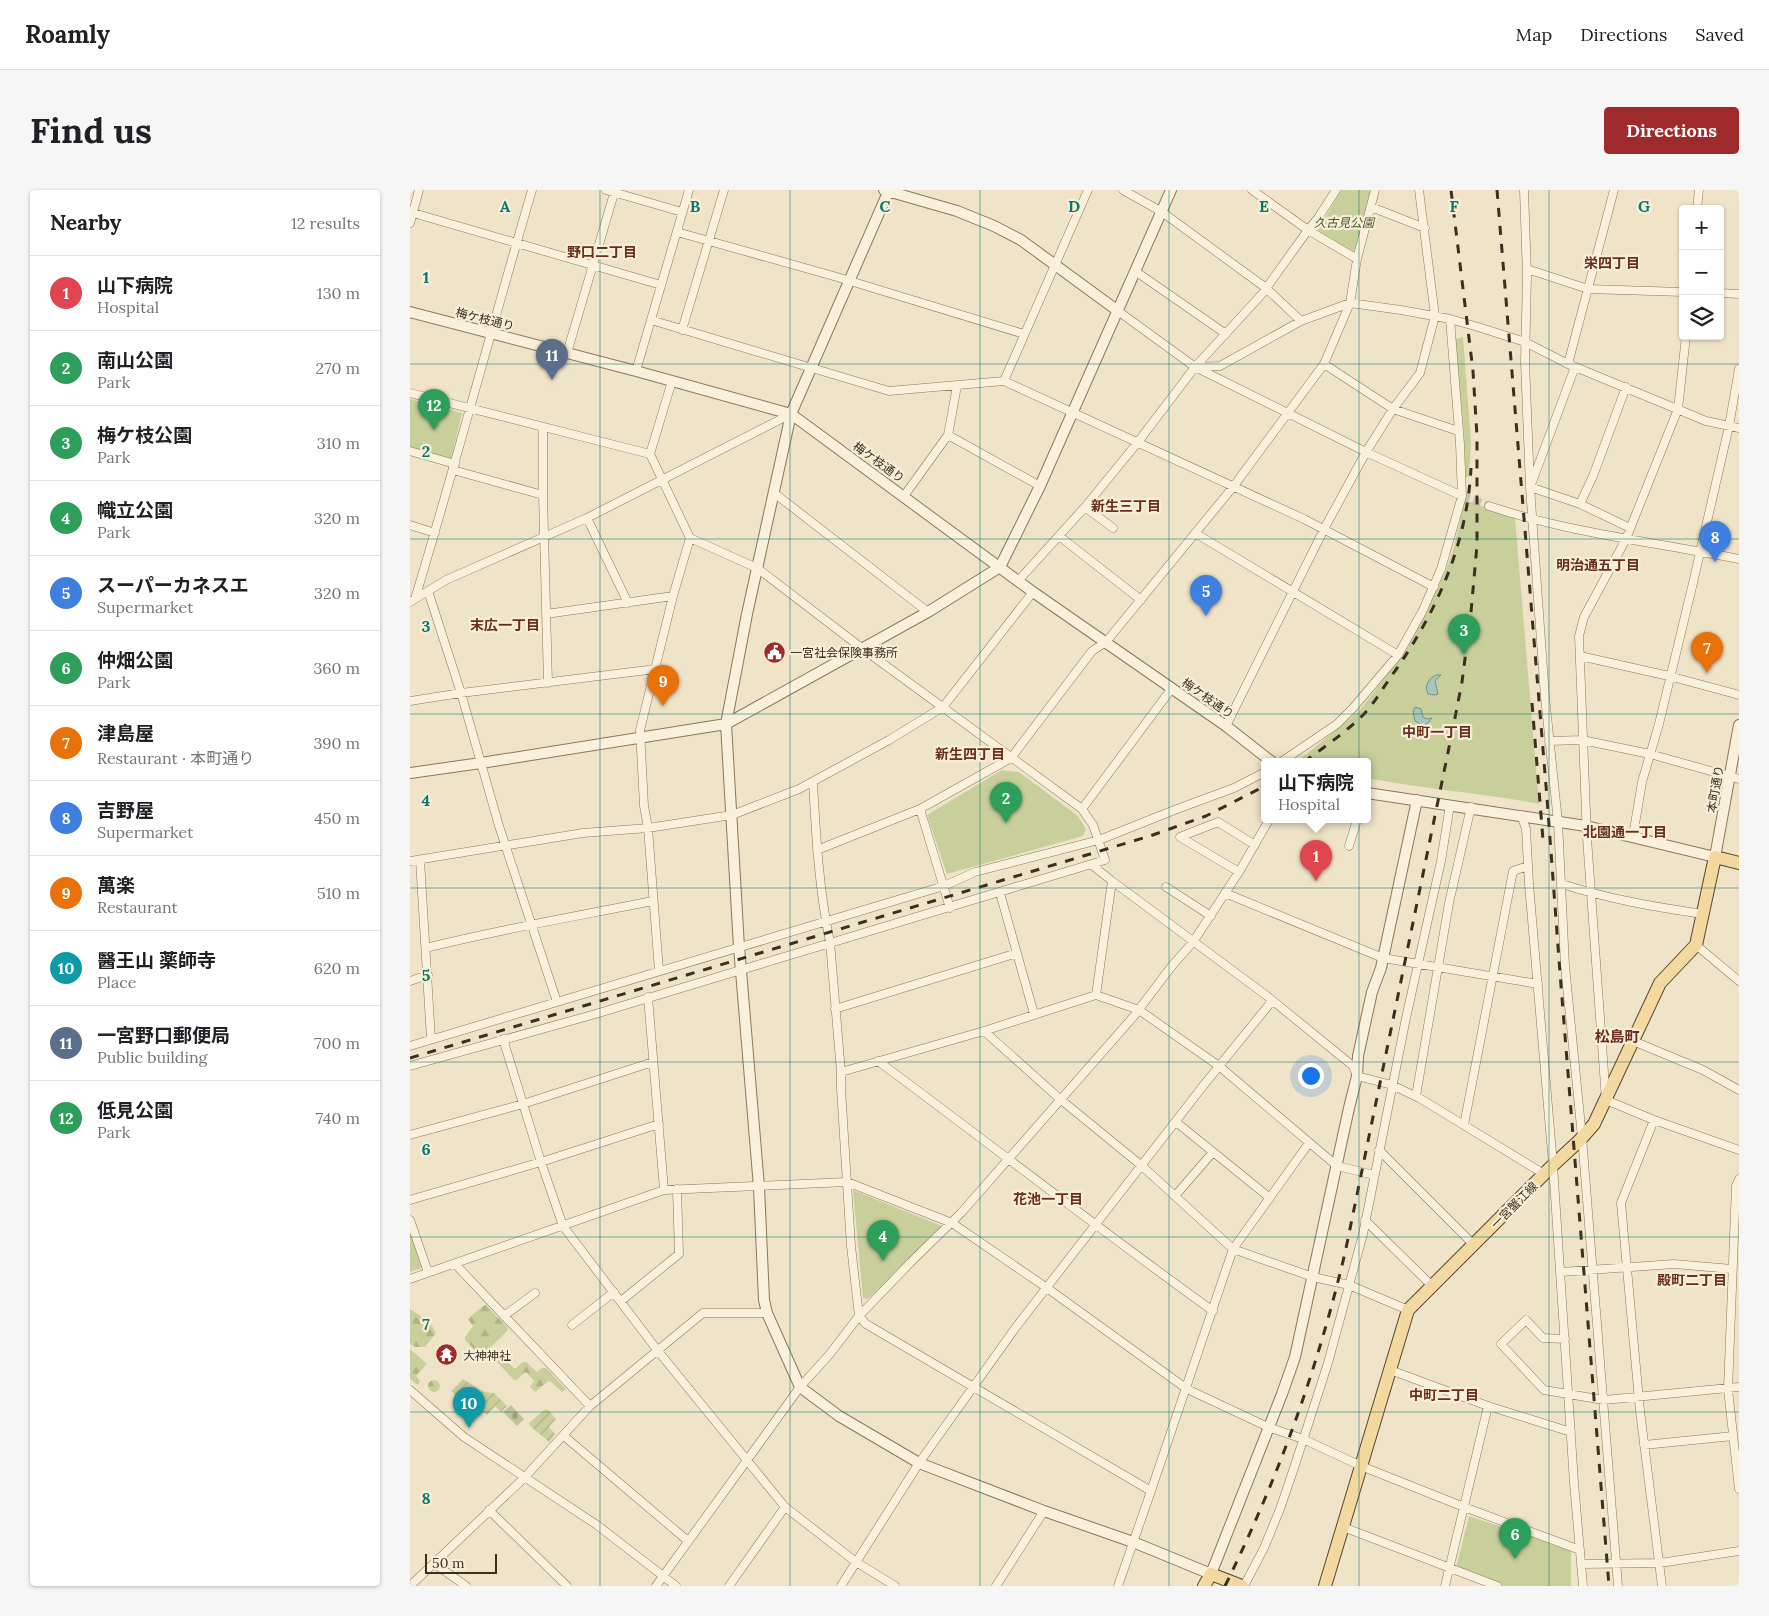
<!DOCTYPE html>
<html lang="en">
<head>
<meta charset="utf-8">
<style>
	:root { --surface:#fff; --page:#f6f6f6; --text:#202124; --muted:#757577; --line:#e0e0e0; --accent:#9e2a2b }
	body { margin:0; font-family:Lora,"Noto Sans JP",serif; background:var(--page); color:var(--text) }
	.controls { position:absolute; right:15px; top:15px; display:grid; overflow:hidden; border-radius:5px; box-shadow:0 1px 4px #0004 }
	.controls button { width:45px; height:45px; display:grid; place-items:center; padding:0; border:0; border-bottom:1px solid var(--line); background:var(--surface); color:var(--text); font:25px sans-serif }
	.scale { position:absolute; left:15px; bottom:12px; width:72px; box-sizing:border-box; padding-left:5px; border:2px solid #3d2e20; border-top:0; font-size:14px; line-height:18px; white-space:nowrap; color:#3d2e20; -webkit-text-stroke:4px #f7eed8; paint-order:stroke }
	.you { position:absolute; left:900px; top:885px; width:18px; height:18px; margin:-12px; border:4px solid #fff; border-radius:50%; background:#1a73e8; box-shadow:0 0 0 8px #1a73e833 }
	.badge { display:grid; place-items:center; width:32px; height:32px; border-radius:50%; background:var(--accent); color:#fff; font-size:16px; font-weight:700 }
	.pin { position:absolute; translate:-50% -41px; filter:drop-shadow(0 1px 2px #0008) }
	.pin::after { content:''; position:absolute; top:26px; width:18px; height:15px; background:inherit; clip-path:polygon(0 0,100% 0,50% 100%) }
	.popup { position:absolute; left:851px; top:568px; width:110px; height:65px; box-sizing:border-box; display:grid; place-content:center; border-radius:5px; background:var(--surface); filter:drop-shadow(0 1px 4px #0005); font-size:16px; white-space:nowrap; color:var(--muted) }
	.popup b { font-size:19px; color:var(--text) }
	.popup::after { content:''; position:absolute; left:50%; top:100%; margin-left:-10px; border:10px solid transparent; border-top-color:var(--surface) }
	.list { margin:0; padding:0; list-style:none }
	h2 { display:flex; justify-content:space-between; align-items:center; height:65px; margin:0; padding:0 20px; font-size:21px }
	h2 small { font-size:16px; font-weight:400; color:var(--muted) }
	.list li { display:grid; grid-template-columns:32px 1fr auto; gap:15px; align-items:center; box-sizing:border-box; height:75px; padding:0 20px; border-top:1px solid var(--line) }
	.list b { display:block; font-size:19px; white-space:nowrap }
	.list p { margin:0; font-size:16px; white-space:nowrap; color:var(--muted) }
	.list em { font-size:16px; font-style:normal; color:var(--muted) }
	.icon { flex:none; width:28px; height:28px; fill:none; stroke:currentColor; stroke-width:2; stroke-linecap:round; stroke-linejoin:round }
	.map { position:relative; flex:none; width:1329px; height:1396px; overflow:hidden; border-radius:5px }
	header { display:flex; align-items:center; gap:30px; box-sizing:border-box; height:70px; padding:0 25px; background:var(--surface); border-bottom:1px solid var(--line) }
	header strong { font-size:24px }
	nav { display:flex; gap:28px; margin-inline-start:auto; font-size:18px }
	.intro { display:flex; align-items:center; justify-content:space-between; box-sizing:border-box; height:120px; padding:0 30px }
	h1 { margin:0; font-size:35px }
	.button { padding:12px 22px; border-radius:5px; background:var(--accent); color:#fff; font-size:18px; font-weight:700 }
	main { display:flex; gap:30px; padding:0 30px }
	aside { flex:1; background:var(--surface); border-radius:5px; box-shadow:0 1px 4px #0004 }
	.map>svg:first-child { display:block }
</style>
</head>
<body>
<header>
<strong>Roamly</strong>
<nav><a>Map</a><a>Directions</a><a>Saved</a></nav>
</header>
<div class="intro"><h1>Find us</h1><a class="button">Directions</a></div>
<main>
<aside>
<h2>Nearby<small>12 results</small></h2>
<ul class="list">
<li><span class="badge" style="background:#e0444e">1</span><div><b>山下病院</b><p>Hospital</p></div><em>130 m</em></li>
<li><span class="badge" style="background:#2e9e5b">2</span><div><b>南山公園</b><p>Park</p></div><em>270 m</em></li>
<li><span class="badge" style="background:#2e9e5b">3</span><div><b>梅ケ枝公園</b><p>Park</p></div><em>310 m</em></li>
<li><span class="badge" style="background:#2e9e5b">4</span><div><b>幟立公園</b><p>Park</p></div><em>320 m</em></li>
<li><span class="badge" style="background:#3f7fe0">5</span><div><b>スーパーカネスエ</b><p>Supermarket</p></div><em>320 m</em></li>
<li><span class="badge" style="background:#2e9e5b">6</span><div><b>仲畑公園</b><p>Park</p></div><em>360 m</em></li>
<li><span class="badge" style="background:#e8710a">7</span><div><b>津島屋</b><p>Restaurant · 本町通り</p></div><em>390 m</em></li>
<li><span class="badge" style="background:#3f7fe0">8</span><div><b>吉野屋</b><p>Supermarket</p></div><em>450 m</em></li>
<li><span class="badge" style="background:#e8710a">9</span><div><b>萬楽</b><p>Restaurant</p></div><em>510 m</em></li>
<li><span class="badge" style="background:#0f9aa8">10</span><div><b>醫王山 薬師寺</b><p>Place</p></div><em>620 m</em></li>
<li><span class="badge" style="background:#5c6f8a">11</span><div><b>一宮野口郵便局</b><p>Public building</p></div><em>700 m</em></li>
<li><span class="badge" style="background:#2e9e5b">12</span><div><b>低見公園</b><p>Park</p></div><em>740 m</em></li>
</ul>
</aside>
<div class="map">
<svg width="1329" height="1396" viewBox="0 0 1329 1396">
	<defs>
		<pattern id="forest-firs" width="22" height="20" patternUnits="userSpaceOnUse" patternTransform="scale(1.25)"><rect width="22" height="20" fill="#c9cf9b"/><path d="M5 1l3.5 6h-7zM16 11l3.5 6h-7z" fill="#aeb285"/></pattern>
		<pattern id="cemetery-stones" width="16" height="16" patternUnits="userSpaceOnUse" patternTransform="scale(1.25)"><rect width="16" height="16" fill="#bfc49a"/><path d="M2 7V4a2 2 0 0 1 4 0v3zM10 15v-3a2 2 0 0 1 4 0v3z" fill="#9ca07d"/></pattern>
		<pattern id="garden-furrows" width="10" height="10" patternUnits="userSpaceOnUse" patternTransform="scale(1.25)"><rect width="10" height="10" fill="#c9cf9b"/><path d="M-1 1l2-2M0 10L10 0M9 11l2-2" fill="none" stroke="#aeb285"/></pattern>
	</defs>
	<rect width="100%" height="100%" fill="#f0e4c8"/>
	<path fill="#c9cf9b" d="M 931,0 L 962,0 L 944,63 L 907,42 Z
		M 1053,147 L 1061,251 L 1059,286 L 1055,288 L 1054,242 L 1045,149 Z
		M 0,209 L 52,223 L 41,269 L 0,257 Z
		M 1055,310 L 1105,328 L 1129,614 C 1072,603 1014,599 957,588 L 957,572 L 888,571 L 950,520 L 997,459 L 1033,387 L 1043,361 Z
		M 592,580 L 609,582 L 668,626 L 676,639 L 673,646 L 537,684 L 517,625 Z
		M 443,1000 L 532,1036 L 461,1106 L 457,1109 L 453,1108 Z
		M 0,1040 L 12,1078 L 0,1082 Z
		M 1059,1326 L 1161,1360 L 1161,1396 L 1090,1396 L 1046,1378 Z"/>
	<path fill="url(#forest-firs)" d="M 76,1115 L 98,1138 L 97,1141 L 73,1165 L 69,1164 L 55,1150 L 55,1147 L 63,1136 L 58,1129 L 73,1116 Z
		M 0,1119 C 9,1125 22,1132 26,1143 L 15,1157 L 6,1157 L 0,1154 Z
		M 0,1159 L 17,1174 L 6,1186 L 10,1191 L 8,1195 L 0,1189 Z
		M 88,1165 L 91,1165 L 104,1178 L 106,1178 L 113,1172 L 116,1172 L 127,1182 L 132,1178 L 136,1178 L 156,1199 L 152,1202 L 141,1192 L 138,1191 L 125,1202 L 120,1197 L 124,1191 L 117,1183 L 115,1182 L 107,1190 L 104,1190 L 86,1171 L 85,1168 Z
		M18 1196a6 6 0 1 1 12 0a6 6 0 1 1-12 0Z"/>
	<path fill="url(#cemetery-stones)" d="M 101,1215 L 114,1229 L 107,1236 L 93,1222 Z"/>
	<path fill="url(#garden-furrows)" d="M 53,1189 L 74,1202 L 84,1203 L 97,1216 L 91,1222 L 85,1216 L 77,1225 L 74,1222 L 64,1233 L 58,1228 L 63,1221 L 41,1201 Z
		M 135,1219 L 138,1220 L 146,1229 L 139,1237 L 145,1244 L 139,1252 L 120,1236 L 119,1233 Z"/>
	<path fill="#a9c4bc" stroke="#6f938a" d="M 1026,485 L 1031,485 L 1025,491 L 1028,504 L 1025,505 L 1018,504 C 1014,496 1018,489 1026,485 Z
		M 1005,517 L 1011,519 L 1013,527 L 1017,529 L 1022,528 L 1017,534 L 1012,535 L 1005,531 L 1003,522 Z"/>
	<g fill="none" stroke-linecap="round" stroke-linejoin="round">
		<path stroke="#ccc0a6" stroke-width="8" stroke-dasharray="8 4" stroke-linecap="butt" d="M 1052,306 L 1079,316"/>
		<defs>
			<path id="minor" d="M 196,0 L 272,22
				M 713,0 L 752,22 L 856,98 L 891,131
				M 842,0 L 898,40 L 947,69
				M 1114,0 L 1117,86 L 1115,172 L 1120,297 L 1135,507 L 1148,632 L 1155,776 L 1172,947 L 1208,1396
				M 961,17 L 1015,38
				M 1287,19 L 1289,0
				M 0,22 L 251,95
				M 0,33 L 9,0
				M 267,42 L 427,87 L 614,144
				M 1117,79 L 1178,99 L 1273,102
				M 725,81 L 816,144
				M 1310,103 L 1329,104
				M 708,121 L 785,177 L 956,262 L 1052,306
				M 241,130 L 479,201 L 594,191 L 894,329 L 1024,397
				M 272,140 L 314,0
				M 1276,146 L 1268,219 L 1216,349 L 1174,427 L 1169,446 L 1177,648 L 1196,910 L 1244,930 L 1329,960
				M 157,163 L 205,0
				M 914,174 L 983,219 L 1048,241
				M 1158,174 L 1204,0
				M 785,177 L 810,176 L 891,131 L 940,113 L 991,120 L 1040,129 L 1068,137 L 1115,152 L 1158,174 L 1296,231 L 1329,238
				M 226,181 L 279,0
				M 594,191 L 678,0
				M 547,196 L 538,245 L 630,296
				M 0,203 L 240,264 L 280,348 L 263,406 L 230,540 L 234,616 L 238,638 L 249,781
				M 133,238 L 133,305 L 138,493
				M 0,261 L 45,274
				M 240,264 L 262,191
				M 43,280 L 133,305
				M 1122,292 L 1165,177
				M 1120,297 L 1170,314 L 1220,338
				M 364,303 L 518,422
				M 494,306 L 538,245
				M 1170,314 L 1183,286 L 1216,197
				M 1079,316 C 1159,343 1245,352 1329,369
				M 675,317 L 703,338
				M 177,328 L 218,413
				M 0,335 L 25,343
				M 785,343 L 988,465
				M 649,346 L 731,410
				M 608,391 L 675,317 L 728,252 L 785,177 L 852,104 L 898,40 L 908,28 L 926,0
				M 18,401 L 51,503 L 89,636 L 147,812
				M 5,409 C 46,273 82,136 122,0
				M 0,412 L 36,390 L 177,328 L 381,224
				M 136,424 L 263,406
				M 1170,466 L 1259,486 L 1329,505
				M 0,511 L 51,503 L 246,479
				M 816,536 L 914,339 L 956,262 L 983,219 L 1010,183 L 1025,126 L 1009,0
				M 1139,551 L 1172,550 L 1240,564 L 1329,589
				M 871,572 L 927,534 L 943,518 L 988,465 L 1012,422 L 1031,379 L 1052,306 L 1050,254 L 1040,129
				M 403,592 C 406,646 409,700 420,752 L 431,882 L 431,899 L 441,1056 L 449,1126 L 456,1134 L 741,1301
				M 510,619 L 540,718
				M 672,619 L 762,498
				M 1111,625 L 1116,639 L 1119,694 L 1143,975 L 1164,1293 L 1173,1396
				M 1223,646 L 1232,592 L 1249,534 L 1283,393 L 1319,236 L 1329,179
				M 939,656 L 947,630
				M 407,660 L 510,619 L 601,568 L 682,461 L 696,452 L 823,297 L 914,174 L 940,113 L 947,69 L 965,0
				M 10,670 L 21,849
				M 0,671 L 173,643 L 238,638 L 322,625 L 389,599 L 479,550 L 533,517 L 623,402
				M 682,675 L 702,691 L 857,806 L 943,876 L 947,886 L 982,895 L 1011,909 L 1134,984
				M 829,682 L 770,647 L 808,632 L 845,655
				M 1152,694 C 1198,709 1245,717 1293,724
				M 756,697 L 801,726
				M 590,703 L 624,824
				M 815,703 L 973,768 L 1128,794
				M 1286,755 L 1329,791
				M 16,758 C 91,739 168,726 243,711
				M 0,791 L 18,785
				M 686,805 L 702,691
				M 238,807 L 254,1000
				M 425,819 L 607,763
				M 574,841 L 650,909 L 732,976 L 823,1059 L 903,1087 L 939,1095 L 998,1120
				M 93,849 L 131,972 L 153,1036 L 248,1161 L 375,1317 L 446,1372 L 485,1396
				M 1223,851 L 1293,880 L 1329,900
				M 0,856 L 534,696 L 565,682 L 689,650 L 767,619 L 824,598 L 855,582
				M 468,871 C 580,954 690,1040 803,1121
				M 0,876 L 182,825 L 695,670 L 683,635 L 672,619 L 453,459 L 347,378 L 280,348
				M 431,882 L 574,841 L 686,805 L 729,820 L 809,876 L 927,976 L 964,985
				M 1006,906 L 1039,713 L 1061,617
				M 1244,930 L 1211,1013 L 1230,1221 L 1252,1396
				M 766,932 L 860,1008
				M 1054,935 L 1103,681 L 1118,676
				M 0,945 L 113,914 L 243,872
				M 969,960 L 1064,1055
				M 1329,989 L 1326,996 L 1318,1199 L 1329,1299
				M 765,1006 L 803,962
				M 0,1010 L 131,972 L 249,934
				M 0,1030 L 18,1082
				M 955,1030 L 1022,1096
				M 45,1074 L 180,1216
				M 1151,1082 L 1264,1074 L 1322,1079
				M 0,1089 L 254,1000 L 437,992 L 542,1033 L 637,1098 L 777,1199 L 858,1237 L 893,1249 L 951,1276 L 1054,1317 L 1170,1360
				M 211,1111 L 269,1064 L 267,999
				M 94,1126 L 125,1103
				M 162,1135 L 204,1102
				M 1155,1149 L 1133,1148 L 1116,1130 L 1091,1154 L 1134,1200 L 1194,1210 L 1329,1197
				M 980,1180 L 1078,1216 L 1161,1242
				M 0,1200 L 54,1247 L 187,1335 L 266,1396
				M 154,1246 L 278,1351
				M 1234,1255 L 1323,1246
				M 79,1320 L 157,1396
				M 933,1337 L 1087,1396
				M 25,1374 L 56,1396
				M 1171,1374 L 1250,1373 L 1329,1361
				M 0,1396 L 114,1288 L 180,1216 L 293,1123 L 357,1123
				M 246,1396 L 390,1197 L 419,1165 L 449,1126 L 501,1072 L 551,1023 L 724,826 L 761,777 L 783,752 L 829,682 L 859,630
				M 319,1396 L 375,1317
				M 431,1396 L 509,1273 L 606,1137 L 793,896 L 862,811
				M 586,1396 L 634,1321
				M 708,1396 L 741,1301 L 823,1059 L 899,953
				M 834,1396 L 854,1358 L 870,1319 L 884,1278 L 918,1173 L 953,1044 L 996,828 L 1031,671 L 1040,615
				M 1035,1396 L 1078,1216"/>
			<path id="tertiary" d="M 474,0 L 547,21 L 584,36 L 611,50 L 708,121
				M 479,0 L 381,224 L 337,424 L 316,534 L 329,757 L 349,997 L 354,1110 L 357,1123 L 390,1197 L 429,1226 L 509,1273 L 634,1321 L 723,1352 L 801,1384 L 872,1204 L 885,1167 L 939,918 L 947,886 L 948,866 L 962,802 L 971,778 L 1007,610
				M 0,122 L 226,181 L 381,224 L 623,402 L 816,536 L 862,572
				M 0,583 L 71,573 L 316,534 L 518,422 L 590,377 L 630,296 L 761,0
				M 957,603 L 1176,636 L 1305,667 L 1329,535"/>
			<path id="primary" d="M 794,1396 L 801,1384 L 832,1396
				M 915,1396 L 998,1120 L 1143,975 L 1169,951 L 1184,934 L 1250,793 L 1286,755 L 1305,667 L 1329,673"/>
		</defs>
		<use href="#minor" stroke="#8d765c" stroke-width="9"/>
		<use href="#tertiary" stroke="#8d765c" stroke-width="12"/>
		<use href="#primary" stroke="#5b4430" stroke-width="14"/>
		<use href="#minor" stroke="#faf1dc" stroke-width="8"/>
		<use href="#tertiary" stroke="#faf1dc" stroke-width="10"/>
		<use href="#primary" stroke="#f3d9a0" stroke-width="12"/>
		<path stroke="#3d2e20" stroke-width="3" stroke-dasharray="9 9" stroke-linecap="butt" d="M 1087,0 L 1137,608 L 1150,783 L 1199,1396
			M 1122,513 L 1133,650
			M 894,572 C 913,558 933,544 950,528 C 962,517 971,501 980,488 C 1025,426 1057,356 1061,278
			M 0,868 L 740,646 L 796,626 L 855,596
			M 815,1396 C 869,1286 907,1181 935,1063 L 1042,543 L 1052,492 L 1061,422 L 1067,355 L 1067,246 L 1063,181 L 1041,0"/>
	</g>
	<path fill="none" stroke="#0f766e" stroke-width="1" stroke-opacity="0.55" d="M 190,0 L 190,1396M 380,0 L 380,1396M 570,0 L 570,1396M 759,0 L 759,1396M 949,0 L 949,1396M 1139,0 L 1139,1396M 0,174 L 1329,174M 0,349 L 1329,349M 0,524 L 1329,524M 0,698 L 1329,698M 0,872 L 1329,872M 0,1047 L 1329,1047M 0,1222 L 1329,1222"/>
	<defs>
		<symbol id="civic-disc" viewBox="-11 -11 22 22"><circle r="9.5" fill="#9e2a2b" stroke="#f7eed8"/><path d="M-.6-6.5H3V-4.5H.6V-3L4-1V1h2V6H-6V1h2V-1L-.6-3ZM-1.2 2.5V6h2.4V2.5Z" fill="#fff"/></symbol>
		<symbol id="temple-disc" viewBox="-11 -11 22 22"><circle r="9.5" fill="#9e2a2b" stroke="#f7eed8"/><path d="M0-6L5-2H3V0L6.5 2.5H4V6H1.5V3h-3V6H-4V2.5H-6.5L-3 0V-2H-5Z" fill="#fff"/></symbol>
	</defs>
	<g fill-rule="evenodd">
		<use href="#civic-disc" x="352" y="450" width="25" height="25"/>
		<use href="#temple-disc" x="24" y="1152" width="25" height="25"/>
	</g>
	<g text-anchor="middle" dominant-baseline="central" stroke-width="4.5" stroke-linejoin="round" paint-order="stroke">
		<g font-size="12" font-style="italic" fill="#4d5a26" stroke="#f7eed8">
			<text x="934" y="32">久古見公園</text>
		</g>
		<g font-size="12" fill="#3d2e20" stroke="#f7eed8">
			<text transform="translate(75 129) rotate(14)">梅ケ枝通り</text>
			<text transform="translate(469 272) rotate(36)">梅ケ枝通り</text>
			<text transform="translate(798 508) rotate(35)">梅ケ枝通り</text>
			<text transform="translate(1305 599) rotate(-80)">本町通り</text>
			<text transform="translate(1104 1015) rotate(-45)">一宮蟹江線</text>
		</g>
		<g font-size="12" fill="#3d2e20" stroke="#f7eed8" text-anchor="start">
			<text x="380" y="462">一宮社会保険事務所</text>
			<text x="53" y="1165">大神神社</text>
		</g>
		<g font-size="14" font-weight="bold" fill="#6b2e1e" stroke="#f7eed8">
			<text x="192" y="62">野口二丁目</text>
			<text x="1202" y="73">栄四丁目</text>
			<text x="716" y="316">新生三丁目</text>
			<text x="1188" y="375">明治通五丁目</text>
			<text x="95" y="435">末広一丁目</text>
			<text x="1027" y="542">中町一丁目</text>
			<text x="560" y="564">新生四丁目</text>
			<text x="1215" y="642">北園通一丁目</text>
			<text x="638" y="1009">花池一丁目</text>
			<text x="1282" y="1090">殿町二丁目</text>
			<text x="1034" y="1205">中町二丁目</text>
		</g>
		<g font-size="15" font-weight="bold" fill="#6b2e1e" stroke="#f7eed8">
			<text x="1207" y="846">松島町</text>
		</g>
	</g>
	<g font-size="16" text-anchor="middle" font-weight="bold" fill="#0f766e" stroke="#f7eed8" stroke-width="4.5" stroke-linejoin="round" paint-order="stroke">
		<text x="95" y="22">A</text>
		<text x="285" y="22">B</text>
		<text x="475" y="22">C</text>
		<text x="664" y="22">D</text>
		<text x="854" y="22">E</text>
		<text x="1044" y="22">F</text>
		<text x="1234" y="22">G</text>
		<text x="16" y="93">1</text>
		<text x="16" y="267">2</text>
		<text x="16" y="442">3</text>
		<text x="16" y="616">4</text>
		<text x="16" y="791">5</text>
		<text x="16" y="965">6</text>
		<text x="16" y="1140">7</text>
		<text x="16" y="1314">8</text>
	</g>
</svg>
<div class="controls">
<button>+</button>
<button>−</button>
<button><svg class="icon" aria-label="layers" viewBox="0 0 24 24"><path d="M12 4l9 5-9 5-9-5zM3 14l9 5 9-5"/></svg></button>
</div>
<div class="scale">50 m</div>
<div class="you"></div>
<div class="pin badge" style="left:906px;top:691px;background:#e0444e">1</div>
<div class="popup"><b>山下病院</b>Hospital</div>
<div class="pin badge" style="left:596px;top:633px;background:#2e9e5b">2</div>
<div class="pin badge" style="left:1054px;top:465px;background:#2e9e5b">3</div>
<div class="pin badge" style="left:473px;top:1071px;background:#2e9e5b">4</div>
<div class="pin badge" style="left:796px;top:426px;background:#3f7fe0">5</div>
<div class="pin badge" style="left:1105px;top:1369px;background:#2e9e5b">6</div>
<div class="pin badge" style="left:1297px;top:483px;background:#e8710a">7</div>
<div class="pin badge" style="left:1305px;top:372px;background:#3f7fe0">8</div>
<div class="pin badge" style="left:253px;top:516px;background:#e8710a">9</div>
<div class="pin badge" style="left:59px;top:1238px;background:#0f9aa8">10</div>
<div class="pin badge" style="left:142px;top:190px;background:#5c6f8a">11</div>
<div class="pin badge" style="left:24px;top:240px;background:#2e9e5b">12</div>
</div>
</main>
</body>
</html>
